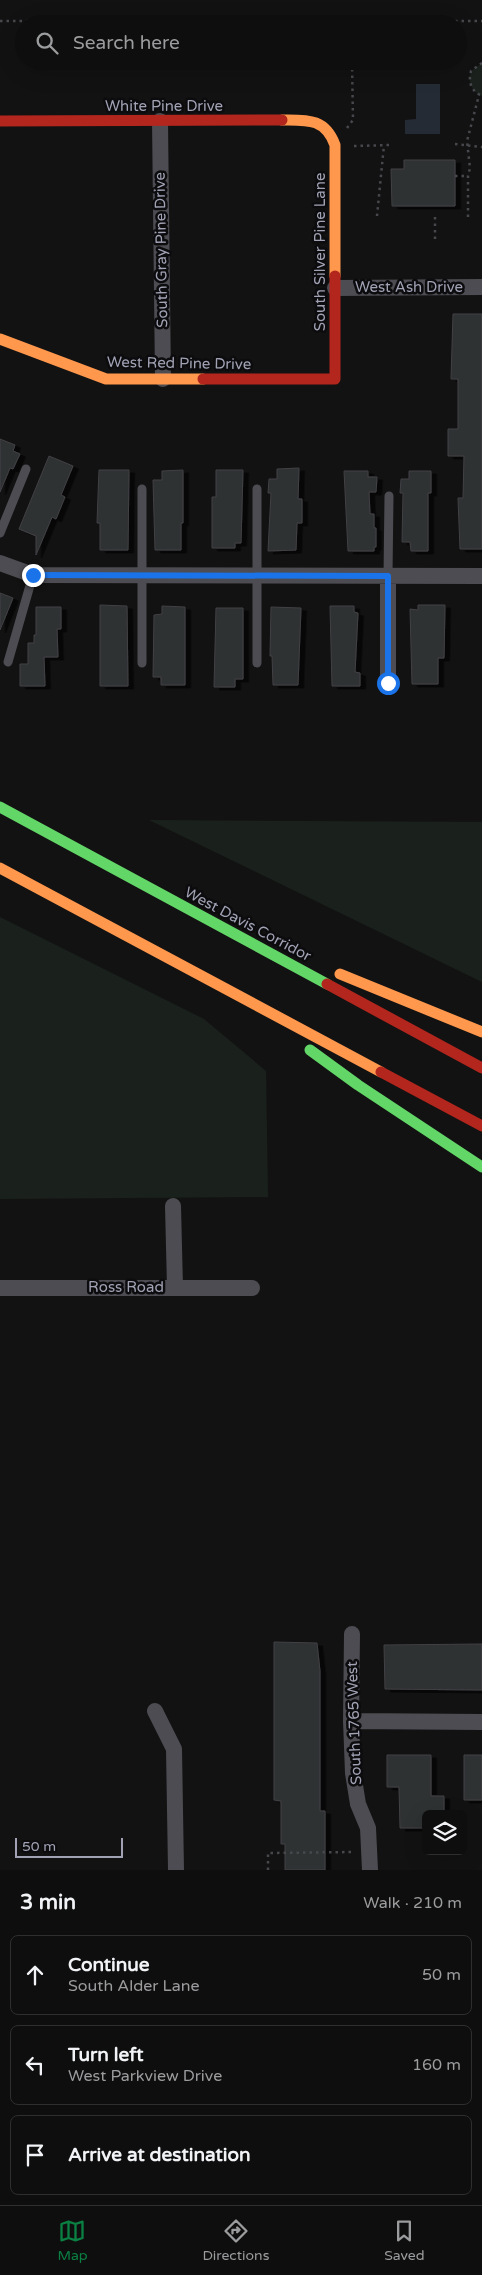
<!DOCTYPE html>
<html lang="en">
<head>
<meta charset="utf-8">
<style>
	:root { --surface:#0e0e0e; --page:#1c1c1c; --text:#f1f3f6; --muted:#9b9c9e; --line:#2e2e2e; --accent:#0b8043 }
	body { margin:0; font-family:"Varela Round",sans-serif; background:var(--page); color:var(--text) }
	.controls { position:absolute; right:15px; bottom:15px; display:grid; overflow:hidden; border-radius:8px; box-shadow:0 5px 20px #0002 }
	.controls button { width:45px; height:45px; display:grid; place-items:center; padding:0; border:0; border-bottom:1px solid var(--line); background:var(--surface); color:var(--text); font:25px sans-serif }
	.scale { position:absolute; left:15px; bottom:12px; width:108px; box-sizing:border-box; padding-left:5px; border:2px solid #a1a3b5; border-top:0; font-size:14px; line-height:18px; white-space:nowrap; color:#a1a3b5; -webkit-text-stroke:4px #0c0c0e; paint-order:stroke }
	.stop { position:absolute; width:15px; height:15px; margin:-11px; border:4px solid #1a73e8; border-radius:50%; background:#fff }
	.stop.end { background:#1a73e8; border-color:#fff; box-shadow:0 1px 5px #0008 }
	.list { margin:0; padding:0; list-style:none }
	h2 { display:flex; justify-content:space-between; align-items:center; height:65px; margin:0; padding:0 20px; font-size:21px }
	h2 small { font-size:16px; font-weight:400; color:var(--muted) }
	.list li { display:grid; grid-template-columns:32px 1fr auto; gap:15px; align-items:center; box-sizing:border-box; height:80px; margin:0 10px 10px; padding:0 10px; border:1px solid var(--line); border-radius:8px }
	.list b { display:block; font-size:19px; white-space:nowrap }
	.list p { margin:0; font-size:16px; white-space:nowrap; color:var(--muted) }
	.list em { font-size:16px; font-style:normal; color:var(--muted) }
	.icon { flex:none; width:28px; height:28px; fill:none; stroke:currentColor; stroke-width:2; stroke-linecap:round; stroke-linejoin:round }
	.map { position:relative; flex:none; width:482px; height:1870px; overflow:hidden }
	.search { position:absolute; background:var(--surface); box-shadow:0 5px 20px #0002; left:15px; right:15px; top:15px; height:55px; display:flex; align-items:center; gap:12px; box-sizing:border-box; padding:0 18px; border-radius:28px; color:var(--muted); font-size:19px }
	.sheet { height:335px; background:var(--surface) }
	nav { display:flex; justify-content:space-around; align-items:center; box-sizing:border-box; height:70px; border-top:1px solid var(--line); background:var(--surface); font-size:14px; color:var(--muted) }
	nav a { display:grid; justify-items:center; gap:2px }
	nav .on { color:var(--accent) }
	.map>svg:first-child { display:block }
</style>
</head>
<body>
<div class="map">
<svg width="482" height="1870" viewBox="0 0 482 1870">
	<defs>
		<filter id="shadow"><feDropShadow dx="5.5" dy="3" stdDeviation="0" flood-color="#0009"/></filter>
	</defs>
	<rect width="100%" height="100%" fill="#121212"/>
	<path fill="#1a211c" d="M 482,63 L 482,96 C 471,91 468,82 471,71 Z
		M 149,820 L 482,822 L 482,982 Z
		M 0,917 L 204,1019 L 266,1071 L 268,1197 L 0,1199 Z"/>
	<path fill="#252b34" d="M 416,84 L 440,84 L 440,134 L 405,134 L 405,120 L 416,119 Z"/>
	<path fill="#2f3032" stroke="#414146" filter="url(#shadow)" d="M 404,160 L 455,160 L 455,206 L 392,206 L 391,169 L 404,169 Z
		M 453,314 L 482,314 L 482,549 L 460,549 L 458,498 L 463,498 L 464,456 L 448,456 L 448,429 L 458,429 L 458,379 L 451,379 Z
		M 0,439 L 15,445 L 13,451 L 20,454 L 13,469 L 10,468 L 0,492 Z
		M 49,456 L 73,466 L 61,495 L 65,497 L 56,519 L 52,517 L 36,555 L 36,536 L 19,529 Z
		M 299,468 L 298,499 L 302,499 L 302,523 L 297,523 L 296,550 L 268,551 L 271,493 L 268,493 L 269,479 L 277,479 L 277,469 Z
		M 99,470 L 129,470 L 128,550 L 100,550 L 100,523 L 97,523 Z
		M 183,470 L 183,523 L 181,523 L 181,550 L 155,550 L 153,480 L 162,480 L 162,471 Z
		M 216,470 L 243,470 L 241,543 L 235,543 L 235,548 L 212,548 L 212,497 L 216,497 Z
		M 344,471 L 368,471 L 368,477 L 377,477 L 376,492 L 369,492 L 370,514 L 374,514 L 374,528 L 376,528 L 376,547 L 374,547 L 374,551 L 348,551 Z
		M 409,471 L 431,471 L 431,493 L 428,493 L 428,551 L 411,551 L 410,542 L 402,542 L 403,493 L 400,493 L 401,479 L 409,479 Z
		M 0,593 L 13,598 L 0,630 Z
		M 100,605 L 127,606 L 128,686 L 100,686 Z
		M 418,605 L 445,605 L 444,658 L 438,658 L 438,684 L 412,684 L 410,609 L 418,610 Z
		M 162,606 L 185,607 L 185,685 L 161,685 L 161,677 L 153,677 L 154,615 L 162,614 Z
		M 330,606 L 354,606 L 354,612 L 358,613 L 355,672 L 360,673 L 360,686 L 332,686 Z
		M 36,607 L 61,607 L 61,629 L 57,629 L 58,657 L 44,657 L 45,686 L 20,686 L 20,664 L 28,664 L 28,643 L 34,643 L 34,635 L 36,635 Z
		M 271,607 L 301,608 L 298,685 L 273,685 L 272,656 L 270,656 Z
		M 216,608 L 243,608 L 243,679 L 235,679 L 235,687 L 214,687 Z
		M 274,1642 L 317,1643 L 320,1671 L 320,1811 L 325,1811 L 325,1870 L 285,1870 L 285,1844 L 281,1844 L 281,1801 L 274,1800 Z
		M 482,1644 L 482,1690 L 385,1689 L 384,1645 Z
		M 387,1755 L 431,1755 L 431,1796 L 444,1796 L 444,1814 L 426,1814 L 426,1828 L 400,1828 L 399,1787 L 387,1787 Z
		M 464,1755 L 482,1755 L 482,1800 L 464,1800 Z"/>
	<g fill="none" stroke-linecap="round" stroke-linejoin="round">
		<path stroke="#47484d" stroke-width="2.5" stroke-dasharray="2.5 4" stroke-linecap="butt" d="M 0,21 L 482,21
			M 482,63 L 471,71 C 468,82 471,91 482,96
			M 347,128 L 353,120 L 352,61
			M 455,144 L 482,147
			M 354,146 L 390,145
			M 455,176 L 468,176
			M 377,216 L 384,145
			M 435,217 L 435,239
			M 468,217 L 468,176 L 470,168 L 467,141 L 479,95
			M 268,1870 L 268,1853 L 355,1852"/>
		<path stroke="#4c4c52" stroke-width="9" d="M 142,489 L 142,663
			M 257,489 L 257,663
			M 0,533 L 26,469
			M 388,576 L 389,496
			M 8,662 L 33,575"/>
		<path stroke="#4c4c52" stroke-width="16" d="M 160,121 L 163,379
			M 335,288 L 482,287
			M 0,563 L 33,575 L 482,576
			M 388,576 L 388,683
			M 173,1206 L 175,1287
			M 0,1288 L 252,1288
			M 352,1634 L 351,1721 L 353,1773 L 358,1804 L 368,1828 L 370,1870
			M 155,1711 L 174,1749 L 176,1870
			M 351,1721 L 482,1722"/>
		<path stroke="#63d668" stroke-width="11" d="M 0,807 L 327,984
			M 310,1050 L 358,1085 L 482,1167"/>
		<path stroke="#ff974d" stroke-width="11" d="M 282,120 C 307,120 325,118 335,145 L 335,276
			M 0,339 L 106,379 L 203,379
			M 0,868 L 381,1072
			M 340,974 L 482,1032"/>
		<path stroke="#b3261e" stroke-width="11" d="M 0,121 L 282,120
			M 203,379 L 335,379 L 335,276
			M 327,984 L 482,1068
			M 381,1072 L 482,1126"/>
	</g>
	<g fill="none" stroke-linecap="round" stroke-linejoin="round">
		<path stroke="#1a73e8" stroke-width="6" d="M 33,575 L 388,576 L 388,683"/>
	</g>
	<g text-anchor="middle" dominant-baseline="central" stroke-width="5" stroke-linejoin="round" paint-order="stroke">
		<g font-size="15" fill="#a1a3b5" stroke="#0c0c0e">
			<text x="164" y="106">White Pine Drive</text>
			<text transform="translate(161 250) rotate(-91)">South Gray Pine Drive</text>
			<text transform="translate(320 252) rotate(-90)">South Silver Pine Lane</text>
			<text x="409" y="287">West Ash Drive</text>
			<text transform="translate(179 363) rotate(1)">West Red Pine Drive</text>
			<text transform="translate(248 924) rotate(28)">West Davis Corridor</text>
			<text x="126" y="1287">Ross Road</text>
			<text transform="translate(354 1723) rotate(-92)">South 1765 West</text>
		</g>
	</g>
</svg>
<div class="controls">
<button><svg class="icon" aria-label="layers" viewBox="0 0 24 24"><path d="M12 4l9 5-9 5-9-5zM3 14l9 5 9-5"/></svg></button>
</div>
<div class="scale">50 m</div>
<div class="stop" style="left:388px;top:683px"></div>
<div class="stop end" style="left:33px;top:575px"></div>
<div class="search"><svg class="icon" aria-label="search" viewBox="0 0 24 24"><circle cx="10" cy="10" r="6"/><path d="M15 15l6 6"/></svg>Search here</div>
</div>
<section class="sheet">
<h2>3 min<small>Walk · 210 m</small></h2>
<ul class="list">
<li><svg class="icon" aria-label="ahead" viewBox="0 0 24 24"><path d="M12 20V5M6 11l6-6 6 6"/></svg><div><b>Continue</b><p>South Alder Lane</p></div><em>50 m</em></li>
<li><svg class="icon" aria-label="left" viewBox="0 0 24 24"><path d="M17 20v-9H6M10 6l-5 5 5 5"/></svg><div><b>Turn left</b><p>West Parkview Drive</p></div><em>160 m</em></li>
<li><svg class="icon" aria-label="arrive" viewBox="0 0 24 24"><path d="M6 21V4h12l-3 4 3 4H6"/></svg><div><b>Arrive at destination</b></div></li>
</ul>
</section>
<nav>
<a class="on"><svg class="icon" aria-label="map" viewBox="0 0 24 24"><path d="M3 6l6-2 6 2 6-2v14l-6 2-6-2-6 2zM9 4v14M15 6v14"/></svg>Map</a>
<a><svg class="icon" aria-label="directions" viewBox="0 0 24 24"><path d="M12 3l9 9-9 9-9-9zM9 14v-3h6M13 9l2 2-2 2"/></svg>Directions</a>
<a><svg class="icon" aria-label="saved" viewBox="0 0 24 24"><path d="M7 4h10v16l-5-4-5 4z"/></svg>Saved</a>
</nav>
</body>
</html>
